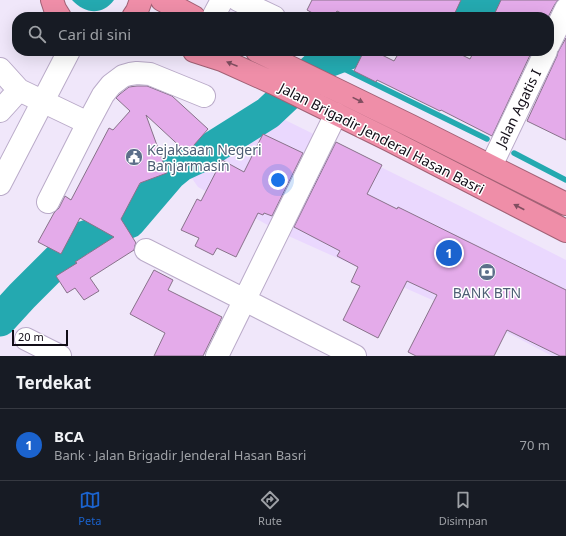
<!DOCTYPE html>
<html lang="id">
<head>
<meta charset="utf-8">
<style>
	:root { --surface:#171b24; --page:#242831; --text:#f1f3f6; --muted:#9ea1a6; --line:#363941; --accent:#1b63ce }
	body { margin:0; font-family:"Noto Sans",sans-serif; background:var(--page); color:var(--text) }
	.scale { position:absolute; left:12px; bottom:10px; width:56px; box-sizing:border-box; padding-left:4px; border:2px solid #120d17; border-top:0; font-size:11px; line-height:14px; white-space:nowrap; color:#120d17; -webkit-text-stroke:3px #fff; paint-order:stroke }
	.you { position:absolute; left:278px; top:180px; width:14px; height:14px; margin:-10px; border:3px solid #fff; border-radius:50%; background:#1a73e8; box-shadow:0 0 0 6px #1a73e833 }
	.badge { display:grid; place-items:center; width:26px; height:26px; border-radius:50%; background:var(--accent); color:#fff; font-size:13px; font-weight:700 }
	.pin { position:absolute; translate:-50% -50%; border:2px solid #fff; box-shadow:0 1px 4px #0006 }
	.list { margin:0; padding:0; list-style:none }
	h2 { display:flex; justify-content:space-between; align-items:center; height:52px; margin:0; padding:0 16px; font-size:17px }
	h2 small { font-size:13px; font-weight:400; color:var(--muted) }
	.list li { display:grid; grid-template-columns:26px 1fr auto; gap:12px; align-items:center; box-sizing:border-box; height:72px; padding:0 16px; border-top:1px solid var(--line) }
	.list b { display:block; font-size:15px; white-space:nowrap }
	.list p { margin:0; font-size:13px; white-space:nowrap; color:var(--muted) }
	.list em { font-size:13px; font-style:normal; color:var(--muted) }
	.icon { flex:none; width:22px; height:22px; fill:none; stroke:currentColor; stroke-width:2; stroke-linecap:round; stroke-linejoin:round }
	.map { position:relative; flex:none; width:566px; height:356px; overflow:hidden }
	.search { position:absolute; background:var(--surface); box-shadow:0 4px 16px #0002; left:12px; right:12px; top:12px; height:44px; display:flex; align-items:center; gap:10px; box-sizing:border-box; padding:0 14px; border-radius:16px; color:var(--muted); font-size:15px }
	.sheet { height:124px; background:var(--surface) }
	nav { display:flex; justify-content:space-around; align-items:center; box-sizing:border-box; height:56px; border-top:1px solid var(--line); background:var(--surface); font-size:11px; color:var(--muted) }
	nav a { display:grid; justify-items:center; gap:2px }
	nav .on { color:var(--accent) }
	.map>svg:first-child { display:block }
</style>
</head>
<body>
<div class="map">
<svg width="566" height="356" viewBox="0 0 566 356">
	<rect width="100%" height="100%" fill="#f0e7fa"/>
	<path fill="#ead8fe" d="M 279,117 L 462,207 L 566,260 L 566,356 L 552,356 L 514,336 L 362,269 L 284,234 L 198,187 L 189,174 L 231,142 Z"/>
	<path fill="#24a9b0" d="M 72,0 L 114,0 C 102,16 85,14 72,0 Z"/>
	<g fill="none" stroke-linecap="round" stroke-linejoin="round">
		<path stroke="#24a9b0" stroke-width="5.5" d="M 328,61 L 487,139
			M 514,153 L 566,180"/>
		<path stroke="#24a9b0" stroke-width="33" d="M 458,17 L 491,4 L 498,0
			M 0,320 L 22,296 L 79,239 L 129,222 L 170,174 L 181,165 L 198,157 L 268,113 L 320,64 L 354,51"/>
	</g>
	<path fill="#e4abea" stroke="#88728a" d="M 312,0 L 461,0 L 453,17 L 349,17 L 337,11 L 333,17 L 320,17 L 307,10 Z
		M 501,0 L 558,0 L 555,4 L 548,17 L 493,17 Z
		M 566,38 L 566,140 L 527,121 L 557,56 L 558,52 Z
		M 364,51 L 374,51 L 394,61 L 400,51 L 454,51 L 470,59 L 474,51 L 532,51 L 492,136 L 441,110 L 440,111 L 377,80 L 376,82 L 354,71 Z
		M 137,86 L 147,86 L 172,96 L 208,129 L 187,153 L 146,115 L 167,173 L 140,183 L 121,219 L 136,243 L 135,245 L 134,250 L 90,278 L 99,291 L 84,300 L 75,288 L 67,293 L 56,276 L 77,263 L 75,262 L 114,237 L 80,218 L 61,254 L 38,242 L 54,213 L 59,208 L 65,196 L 71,200 L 109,128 L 113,130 L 130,111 L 116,98 L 120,94 L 129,87 Z
		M 263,134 L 303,153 L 272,216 L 264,213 L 263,215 L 258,213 L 236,257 L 217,248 L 213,255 L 195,246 L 199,238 L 181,230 L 197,199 L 201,201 L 222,160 L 244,172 Z
		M 336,142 L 382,165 L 367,194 L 397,209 L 398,207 L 566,290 L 566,356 L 560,356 L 507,330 L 494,356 L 416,356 L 408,352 L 437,295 L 407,281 L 378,338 L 343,320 L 360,286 L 351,282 L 358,267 L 337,256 L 340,251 L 294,227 Z
		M 154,270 L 173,280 L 168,290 L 222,317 L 203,356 L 154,356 L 165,333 L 130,314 Z"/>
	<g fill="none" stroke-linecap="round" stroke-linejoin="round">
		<defs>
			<path id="minor" d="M 238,0 L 274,17
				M 213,17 L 222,0
				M 549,44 L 566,9
				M 0,69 L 19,90 L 88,123 L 48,202
				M 0,111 L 19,90
				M 88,123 L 103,95 L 111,85 L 123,76 L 130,74 L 137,73 L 150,74 L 204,96
				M 491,166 L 546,51
				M 0,184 L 69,51
				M 146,250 L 355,356
				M 26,339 L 60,356
				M 217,356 L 336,114"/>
			<path id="highway" d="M 52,0 L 55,9 L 60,17
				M 162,0 L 194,17
				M 133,17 L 137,11 L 141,0
				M 194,51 L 222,60 L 273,83 L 389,140 L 566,231
				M 257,51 L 411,126 L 566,204"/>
		</defs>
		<use href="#minor" stroke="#baabc9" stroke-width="24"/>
		<use href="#highway" stroke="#a26175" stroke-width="24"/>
		<use href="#minor" stroke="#fff" stroke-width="22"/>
		<use href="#highway" stroke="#ef8ea8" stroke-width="22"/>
	</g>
	<defs><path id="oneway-solid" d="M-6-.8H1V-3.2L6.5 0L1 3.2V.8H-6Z"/></defs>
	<g fill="#804e60">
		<use href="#oneway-solid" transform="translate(232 64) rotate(-158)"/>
		<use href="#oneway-solid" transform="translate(358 100) rotate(26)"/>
		<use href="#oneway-solid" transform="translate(519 207) rotate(-153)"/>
	</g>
	<defs>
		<symbol id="civic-disc" viewBox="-11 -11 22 22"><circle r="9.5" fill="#5c6f8a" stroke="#fff"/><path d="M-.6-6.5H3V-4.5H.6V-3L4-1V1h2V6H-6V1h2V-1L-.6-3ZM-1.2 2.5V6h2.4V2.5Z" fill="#fff"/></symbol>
		<symbol id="bank-disc" viewBox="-11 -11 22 22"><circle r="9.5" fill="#5c6f8a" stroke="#fff"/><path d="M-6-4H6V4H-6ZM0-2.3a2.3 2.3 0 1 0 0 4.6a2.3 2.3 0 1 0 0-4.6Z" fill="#fff"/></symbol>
	</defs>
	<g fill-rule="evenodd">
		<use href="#civic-disc" x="124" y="147" width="20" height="20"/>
		<use href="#bank-disc" x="477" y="262" width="20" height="20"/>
	</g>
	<g text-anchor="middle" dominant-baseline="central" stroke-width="3" stroke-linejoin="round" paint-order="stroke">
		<g font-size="14" fill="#120d17" stroke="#fff">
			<text transform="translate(518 108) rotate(-64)">Jalan Agatis I</text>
			<text transform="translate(382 138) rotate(27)">Jalan Brigadir Jenderal Hasan Basri</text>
		</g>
		<g font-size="14" fill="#4e5e75" stroke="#fff" text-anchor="start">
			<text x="147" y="149">Kejaksaan Negeri<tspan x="147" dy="16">Banjarmasin</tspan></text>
			<text x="487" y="292" text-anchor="middle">BANK BTN</text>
		</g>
	</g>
</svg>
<div class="scale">20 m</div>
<div class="you"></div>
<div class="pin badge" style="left:449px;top:253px">1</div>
<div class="search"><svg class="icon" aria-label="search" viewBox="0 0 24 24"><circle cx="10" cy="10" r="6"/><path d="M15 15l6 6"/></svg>Cari di sini</div>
</div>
<section class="sheet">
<h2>Terdekat<small></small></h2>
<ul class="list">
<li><span class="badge">1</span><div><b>BCA</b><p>Bank · Jalan Brigadir Jenderal Hasan Basri</p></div><em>70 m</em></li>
</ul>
</section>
<nav>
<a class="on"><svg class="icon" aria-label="map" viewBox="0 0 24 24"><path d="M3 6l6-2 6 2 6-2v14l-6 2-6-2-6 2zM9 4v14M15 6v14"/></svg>Peta</a>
<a><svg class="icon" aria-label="directions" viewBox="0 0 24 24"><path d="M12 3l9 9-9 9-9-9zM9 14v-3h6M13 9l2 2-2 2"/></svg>Rute</a>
<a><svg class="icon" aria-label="saved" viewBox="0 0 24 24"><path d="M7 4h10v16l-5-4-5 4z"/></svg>Disimpan</a>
</nav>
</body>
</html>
